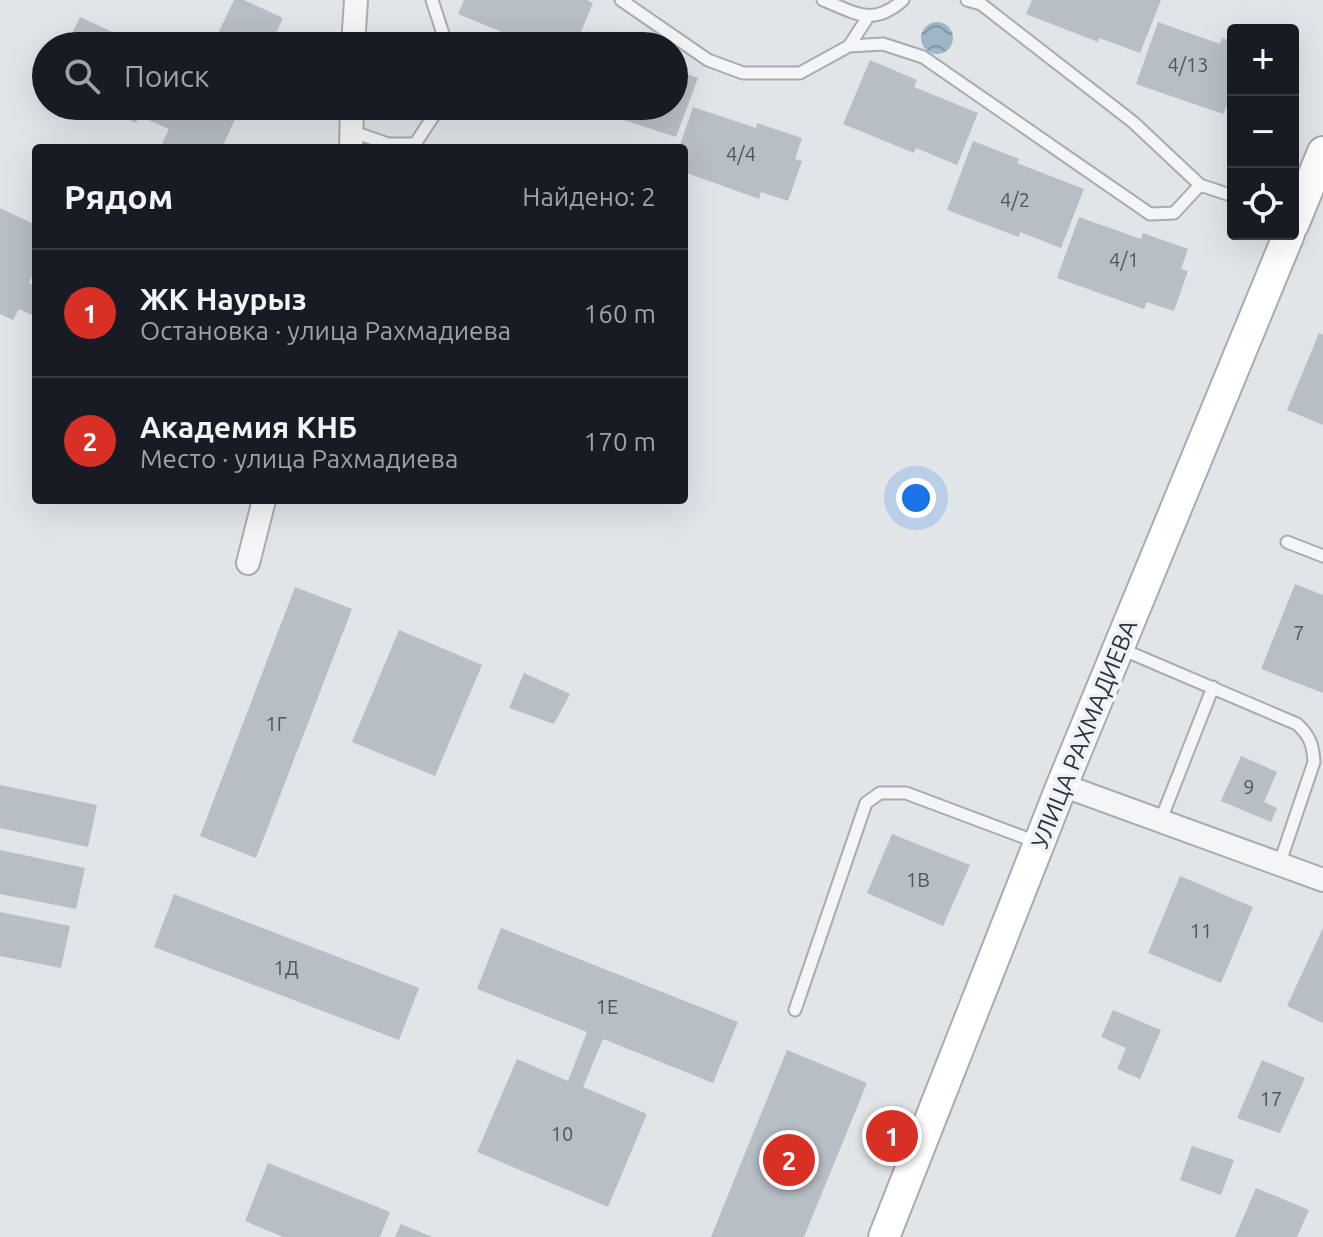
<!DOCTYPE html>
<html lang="ru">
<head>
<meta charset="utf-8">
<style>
	:root { --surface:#171b24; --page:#20242c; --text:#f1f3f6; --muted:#9ea1a6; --line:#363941; --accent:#d93025 }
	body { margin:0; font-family:Ubuntu,sans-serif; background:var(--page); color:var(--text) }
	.controls { position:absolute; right:24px; top:24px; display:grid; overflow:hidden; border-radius:8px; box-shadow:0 8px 32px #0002 }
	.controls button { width:72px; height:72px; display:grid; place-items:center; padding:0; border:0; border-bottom:2px solid var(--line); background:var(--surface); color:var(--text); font:40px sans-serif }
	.you { position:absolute; left:916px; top:498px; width:28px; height:28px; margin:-20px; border:6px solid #fff; border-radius:50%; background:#1a73e8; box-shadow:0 0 0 12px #1a73e833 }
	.badge { display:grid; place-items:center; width:52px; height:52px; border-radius:50%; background:var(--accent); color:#fff; font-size:26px; font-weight:700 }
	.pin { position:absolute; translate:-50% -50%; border:4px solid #fff; box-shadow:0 2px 8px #0006 }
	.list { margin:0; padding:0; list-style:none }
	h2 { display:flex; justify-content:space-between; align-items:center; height:104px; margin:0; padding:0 32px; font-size:34px }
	h2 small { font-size:26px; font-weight:400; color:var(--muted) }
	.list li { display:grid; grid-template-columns:52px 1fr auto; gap:24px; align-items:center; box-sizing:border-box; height:128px; padding:0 32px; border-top:2px solid var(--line) }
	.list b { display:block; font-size:30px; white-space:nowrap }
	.list p { margin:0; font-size:26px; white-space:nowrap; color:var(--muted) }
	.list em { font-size:26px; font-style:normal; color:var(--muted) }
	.icon { flex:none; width:44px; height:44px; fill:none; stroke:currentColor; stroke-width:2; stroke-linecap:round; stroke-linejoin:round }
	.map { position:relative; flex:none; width:1323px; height:1237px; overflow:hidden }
	.search { position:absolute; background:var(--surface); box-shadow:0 8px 32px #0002; left:32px; top:32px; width:656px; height:88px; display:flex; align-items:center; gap:20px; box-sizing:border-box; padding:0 28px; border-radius:44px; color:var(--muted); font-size:30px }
	.panel { position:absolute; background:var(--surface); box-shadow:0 8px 32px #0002; left:32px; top:144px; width:656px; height:360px; border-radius:8px }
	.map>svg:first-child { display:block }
</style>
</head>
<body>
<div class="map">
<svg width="1323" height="1237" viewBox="0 0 1323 1237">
	<defs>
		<pattern id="water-waves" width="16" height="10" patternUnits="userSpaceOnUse" patternTransform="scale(2)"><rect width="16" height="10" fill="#9eb6c6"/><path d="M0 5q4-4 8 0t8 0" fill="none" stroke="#8195a2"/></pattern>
	</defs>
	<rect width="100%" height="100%" fill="#e1e5e8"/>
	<path fill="url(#water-waves)" d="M921 38a16 16 0 1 1 32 0a16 16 0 1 1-32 0Z"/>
	<path fill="#b8bec5" d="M 234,0 L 244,0 L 283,18 L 270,46 L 212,46 Z
		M 464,0 L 587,0 L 593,3 L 575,46 L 551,46 L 531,38 L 529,43 L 458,14 Z
		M 1032,0 L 1161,0 L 1140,53 L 1099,38 L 1098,42 L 1026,14 Z
		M 80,17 L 143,46 L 66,46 Z
		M 1158,22 L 1220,44 L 1222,38 L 1233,42 L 1233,110 L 1226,107 L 1223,114 L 1136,84 Z
		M 588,31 L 627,46 L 582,46 Z
		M 870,60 L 917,80 L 914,87 L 978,113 L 957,165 L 916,148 L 914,153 L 843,124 Z
		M 674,69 L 698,78 L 676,137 L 581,106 L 674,106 Z
		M 99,106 L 241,106 L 222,148 L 160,148 L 169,129 L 139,116 L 136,123 Z
		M 693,107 L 756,128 L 757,123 L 802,138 L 795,159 L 802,161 L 788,201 L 761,192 L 759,199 L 684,172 L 684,148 L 679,148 Z
		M 973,141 L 1019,159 L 1017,163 L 1084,189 L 1061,248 L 1020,232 L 1019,237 L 947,210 Z
		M 0,208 L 36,225 L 36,268 L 29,283 L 36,286 L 36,317 L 19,309 L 13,320 L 0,314 Z
		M 1079,217 L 1141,239 L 1143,233 L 1188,249 L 1181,269 L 1188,271 L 1174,311 L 1147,302 L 1144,309 L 1057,278 Z
		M 1319,333 L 1323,335 L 1323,425 L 1287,410 Z
		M 1295,584 L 1323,595 L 1323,693 L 1261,669 Z
		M 295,587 L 352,609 L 256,858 L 200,836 Z
		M 399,630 L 482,665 L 435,776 L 352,742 Z
		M 524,673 L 570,694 L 554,724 L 509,708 Z
		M 1241,756 L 1277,772 L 1264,802 L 1277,808 L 1271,822 L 1221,801 Z
		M 0,785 L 97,805 L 88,847 L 0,828 Z
		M 892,834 L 970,865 L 943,926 L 867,893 Z
		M 0,850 L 85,868 L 76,909 L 0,894 Z
		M 1180,876 L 1253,907 L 1221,983 L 1148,953 Z
		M 174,894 L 419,988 L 399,1040 L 154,947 Z
		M 0,912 L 70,926 L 61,968 L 0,956 Z
		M 501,928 L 738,1022 L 713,1083 L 603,1039 L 583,1087 L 647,1114 L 608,1207 L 477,1152 L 517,1059 L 568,1081 L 587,1032 L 477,989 Z
		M 1323,928 L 1323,1023 L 1287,1006 Z
		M 1113,1010 L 1161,1030 L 1140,1079 L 1117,1069 L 1126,1048 L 1101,1037 Z
		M 787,1050 L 867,1083 L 804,1237 L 711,1237 Z
		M 1262,1060 L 1305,1078 L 1280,1133 L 1237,1118 Z
		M 1192,1146 L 1234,1160 L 1221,1195 L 1180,1180 Z
		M 268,1163 L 390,1212 L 380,1237 L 283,1237 L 245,1221 Z
		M 1256,1188 L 1309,1210 L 1297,1237 L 1235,1237 Z
		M 401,1224 L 432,1237 L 395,1237 Z"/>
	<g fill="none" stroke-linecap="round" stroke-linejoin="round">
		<defs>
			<path id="lane" d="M 432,0 L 447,46
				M 621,0 L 708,60 L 743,73 L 800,73 L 849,46 L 883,44 L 923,57 L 1150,214 L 1174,213 L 1200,185
				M 823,0 C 856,13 873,27 903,0
				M 967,0 L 981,4 L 1133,122 L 1200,185 L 1233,196
				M 849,46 L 868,17
				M 351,131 L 388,144 L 415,144 L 440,106
				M 1287,542 L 1323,556
				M 1119,648 L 1297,724 C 1310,736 1313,745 1314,762 L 1279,865
				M 1160,822 L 1213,687
				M 795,1010 L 866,803 L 880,793 L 906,793 L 1039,843"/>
			<path id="street" d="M 353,46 L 356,0
				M 351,148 L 352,106
				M 248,563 L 264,500
				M 1062,785 L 1323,880"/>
			<path id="secondary" d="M 1293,225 L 1323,152
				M 884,1237 L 1062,785 L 1289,234"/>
		</defs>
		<use href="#lane" stroke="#a6acb2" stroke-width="15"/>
		<use href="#street" stroke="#a6acb2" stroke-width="26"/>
		<use href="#secondary" stroke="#a6acb2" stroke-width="34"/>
		<use href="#lane" stroke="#f3f5f7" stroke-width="11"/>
		<use href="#street" stroke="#f3f5f7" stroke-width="22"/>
		<use href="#secondary" stroke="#fff" stroke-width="30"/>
	</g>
	<g text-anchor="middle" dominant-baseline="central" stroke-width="8" stroke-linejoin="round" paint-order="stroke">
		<g font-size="20" fill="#4e5660">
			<text x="1188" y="64">4/13</text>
			<text x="741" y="153">4/4</text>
			<text x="1015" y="199">4/2</text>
			<text x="1124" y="259">4/1</text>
			<text x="1299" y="632">7</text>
			<text x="276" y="723">1Г</text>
			<text x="1249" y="786">9</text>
			<text x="918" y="879">1В</text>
			<text x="1201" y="930">11</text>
			<text x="286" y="967">1Д</text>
			<text x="607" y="1006">1Е</text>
			<text x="1271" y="1098">17</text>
			<text x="562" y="1133">10</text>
		</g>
		<g font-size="24" fill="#2a343f" stroke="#f0f3f6">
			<text transform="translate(1084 734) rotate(-68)">УЛИЦА РАХМАДИЕВА</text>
		</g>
	</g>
</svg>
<div class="controls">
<button>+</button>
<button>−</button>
<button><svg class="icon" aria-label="locate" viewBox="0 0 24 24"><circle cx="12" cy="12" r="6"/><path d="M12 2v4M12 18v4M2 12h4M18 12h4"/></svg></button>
</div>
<div class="you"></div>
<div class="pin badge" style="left:892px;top:1136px">1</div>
<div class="pin badge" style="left:789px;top:1160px">2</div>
<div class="search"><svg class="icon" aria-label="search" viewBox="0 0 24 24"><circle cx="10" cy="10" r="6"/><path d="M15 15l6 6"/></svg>Поиск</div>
<section class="panel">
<h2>Рядом<small>Найдено: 2</small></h2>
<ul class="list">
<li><span class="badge">1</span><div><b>ЖК Наурыз</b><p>Остановка · улица Рахмадиева</p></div><em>160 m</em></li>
<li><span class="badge">2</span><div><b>Академия КНБ</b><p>Место · улица Рахмадиева</p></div><em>170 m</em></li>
</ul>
</section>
</div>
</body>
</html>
